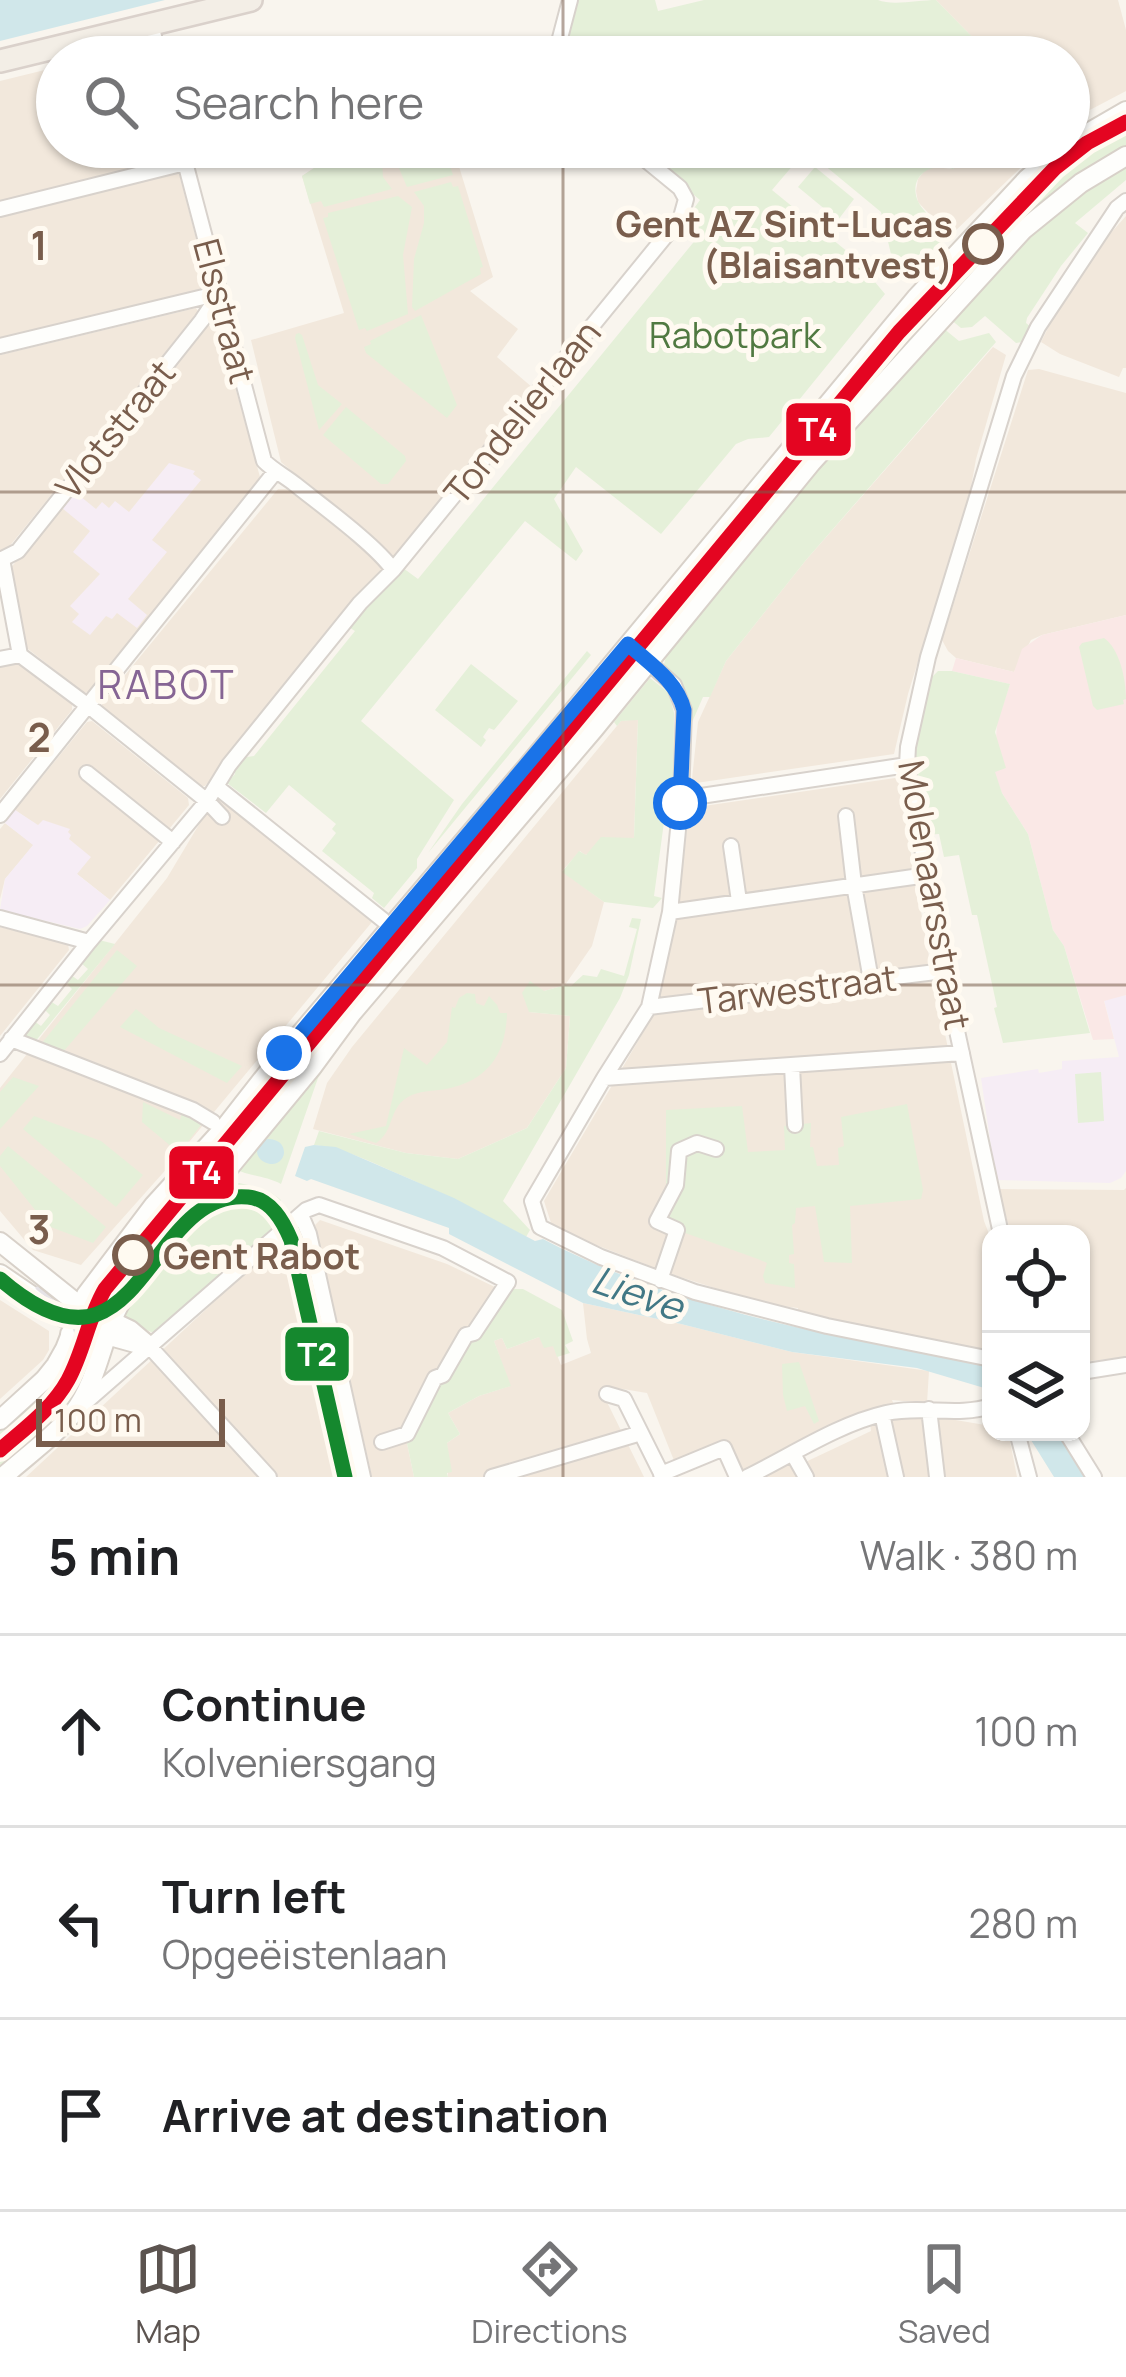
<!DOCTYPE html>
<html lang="en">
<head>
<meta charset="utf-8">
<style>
	:root { --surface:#fff; --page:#f2f2f2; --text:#202124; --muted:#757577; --line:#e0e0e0; --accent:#5c5450 }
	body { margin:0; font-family:Manrope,sans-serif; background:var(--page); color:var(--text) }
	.controls { position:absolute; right:36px; bottom:36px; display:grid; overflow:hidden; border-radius:24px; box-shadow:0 3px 9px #0004 }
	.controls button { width:108px; height:108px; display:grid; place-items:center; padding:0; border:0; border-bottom:3px solid var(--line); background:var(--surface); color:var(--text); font:60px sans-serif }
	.scale { position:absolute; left:36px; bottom:30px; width:189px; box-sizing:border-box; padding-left:12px; border:6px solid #795d4c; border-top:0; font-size:33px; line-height:42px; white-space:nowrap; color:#795d4c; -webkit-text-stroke:9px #fffaf1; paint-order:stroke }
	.stop { position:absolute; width:36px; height:36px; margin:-27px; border:9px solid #1a73e8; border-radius:50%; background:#fff }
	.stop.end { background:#1a73e8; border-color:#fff; box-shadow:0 3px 12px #0008 }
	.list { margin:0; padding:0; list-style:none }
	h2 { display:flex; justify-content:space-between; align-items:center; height:156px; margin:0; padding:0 48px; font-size:51px }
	h2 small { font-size:39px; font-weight:400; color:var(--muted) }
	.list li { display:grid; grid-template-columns:78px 1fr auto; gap:36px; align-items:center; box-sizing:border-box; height:192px; padding:0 48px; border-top:3px solid var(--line) }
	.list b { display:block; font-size:45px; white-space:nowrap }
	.list p { margin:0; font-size:39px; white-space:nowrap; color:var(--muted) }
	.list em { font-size:39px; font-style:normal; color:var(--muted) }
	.icon { flex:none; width:66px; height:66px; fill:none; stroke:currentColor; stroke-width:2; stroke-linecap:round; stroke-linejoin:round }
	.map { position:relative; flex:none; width:1126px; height:1477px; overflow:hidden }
	.search { position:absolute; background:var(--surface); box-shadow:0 3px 9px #0004; left:36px; right:36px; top:36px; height:132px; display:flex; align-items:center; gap:30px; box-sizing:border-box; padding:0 42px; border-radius:66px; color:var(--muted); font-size:45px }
	.sheet { height:732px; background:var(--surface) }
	nav { display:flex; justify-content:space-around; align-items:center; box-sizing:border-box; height:168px; border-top:3px solid var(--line); background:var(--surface); font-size:33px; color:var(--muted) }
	nav a { display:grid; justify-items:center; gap:6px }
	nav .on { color:var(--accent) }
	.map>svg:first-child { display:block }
</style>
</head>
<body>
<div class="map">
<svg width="1126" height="1477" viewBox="0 0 1126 1477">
	<rect width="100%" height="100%" fill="#f9f5ee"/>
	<path fill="#f2e8dc" d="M 936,0 L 1118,0 L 1126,30 L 1126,91 L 1069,121 L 1069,57 L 992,57 Z
		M 57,67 L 57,147 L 172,147 L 208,284 L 206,290 L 0,340 L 0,81 Z
		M 346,147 L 453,147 L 493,277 L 470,291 L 518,329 L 497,357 L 533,388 L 395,559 L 281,462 L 251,340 L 344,313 L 302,176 Z
		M 976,147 L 1042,147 L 950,236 L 918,202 L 916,191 L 918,179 L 925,170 L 934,167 L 953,169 Z
		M 1126,216 L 1126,368 L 1123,368 L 1119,377 L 1060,354 L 1041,342 L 1054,316 L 1109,235 Z
		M 196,308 L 199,313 L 4,553 L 0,553 L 0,355 Z
		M 218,325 L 260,477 L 89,692 L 84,693 L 23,645 L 9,570 L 206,326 Z
		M 993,347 L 1006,355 L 976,459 L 970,493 L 908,694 L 894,754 L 696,783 L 692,779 L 698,722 L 726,661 L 806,560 Z
		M 1039,369 L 1126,393 L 1126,615 L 1042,635 L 1031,640 L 1014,672 L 956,658 L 948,651 L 942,640 L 1028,370 Z
		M 278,489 L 290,489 L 384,568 L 205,786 L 198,786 L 102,708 L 102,703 Z
		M 19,661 L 72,704 L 72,710 L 0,799 L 0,665 Z
		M 638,719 L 634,838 L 585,855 L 580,851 L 562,871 L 604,902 L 592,946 L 565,985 L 544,991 L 529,1012 L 570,1016 L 566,1068 L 527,1128 L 458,1159 L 406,1153 L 313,1129 L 327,1083 L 352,1047 L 621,721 Z
		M 92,721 L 188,798 L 189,805 L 110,900 L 77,874 L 38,826 L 15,810 L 87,722 Z
		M 895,778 L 898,780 L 930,962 L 984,1221 L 991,1239 L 991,1354 L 928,1339 L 877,1331 L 877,1328 L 872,1327 L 870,1331 L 844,1327 L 844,1322 L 798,1312 L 798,1308 L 765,1304 L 671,1274 L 573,1236 L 551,1223 L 544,1201 L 654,1014 L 674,922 L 690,808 Z
		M 216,796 L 372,922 L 170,1165 L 81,1265 L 33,1250 L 0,1211 L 0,1088 L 167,878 Z
		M 5,823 L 34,845 L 5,879 L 0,899 L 0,829 Z
		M 0,927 L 68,944 L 69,950 L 0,1036 Z
		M 1126,1188 L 1126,1357 L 1081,1362 L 1081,1234 L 1011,1234 L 998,1189 L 1124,1190 Z
		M 320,1220 L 447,1264 L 499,1289 L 404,1429 L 414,1477 L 372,1477 L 315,1225 Z
		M 287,1234 L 301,1239 L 354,1477 L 26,1477 Z
		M 0,1300 L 49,1331 L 49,1350 L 43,1360 L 0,1399 Z
		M 583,1303 L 681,1324 L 792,1352 L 929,1371 L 927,1403 L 892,1400 L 895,1407 L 742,1474 L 728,1443 L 675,1463 L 647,1393 L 617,1388 L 603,1394 L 644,1477 L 448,1477 L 447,1443 L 460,1434 L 448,1413 L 479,1396 L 510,1386 L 494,1341 L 502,1338 L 507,1349 L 539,1337 L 553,1345 L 561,1365 L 591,1353 L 587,1339 Z
		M 926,1415 L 991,1426 L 991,1432 L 999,1432 L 1001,1436 L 1009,1436 L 1017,1477 L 757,1477 L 793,1460 L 797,1466 L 850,1441 L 871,1431 L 870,1423 L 887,1418 Z"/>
	<path fill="#f6edf5" d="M 169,463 L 195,471 L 193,474 L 201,480 L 152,540 L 167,552 L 128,599 L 147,615 L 137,628 L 117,613 L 112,619 L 106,616 L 90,635 L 72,622 L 79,614 L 70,606 L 100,574 L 73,552 L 90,531 L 62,508 L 75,492 L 96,509 L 102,502 L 109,508 L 115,501 L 129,512 Z
		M 15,810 L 38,825 L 43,820 L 70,829 L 68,832 L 71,835 L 69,839 L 91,857 L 77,874 L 110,900 L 87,926 L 80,929 L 0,910 L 5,879 L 33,845 L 5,823 Z
		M 1126,995 L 1126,1171 L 1121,1178 L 1110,1183 L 996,1180 L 981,1078 L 1038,1069 L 1039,1073 L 1062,1069 L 1062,1061 L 1119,1057 L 1104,1000 Z"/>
	<path fill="#fae8e6" d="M 1126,615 L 1126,995 L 1104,1001 L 1114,1039 L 1093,1040 L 1064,946 L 1053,930 L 1028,834 L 1002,793 L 994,772 L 997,723 L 1010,684 L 952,671 L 956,658 L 1014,672 L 1022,649 L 1042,635 Z"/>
	<path fill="#e5f0d9" d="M 578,0 L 655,0 L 658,11 L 704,0 L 878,0 C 892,6 919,0 936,0 L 992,57 L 563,57 Z
		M 1126,133 L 1126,149 L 1034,212 L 1030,208 L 1069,167 Z
		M 346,147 L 381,147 L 383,177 L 392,189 L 324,207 L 321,201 L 310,204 L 302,176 Z
		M 390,147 L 444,147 L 453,175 L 407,187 Z
		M 637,147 L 976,147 L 953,169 C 933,162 909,174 917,199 C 922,212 940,226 950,236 C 934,252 916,261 900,275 L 895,271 L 881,212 L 806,150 L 772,190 L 854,257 L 885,294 L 769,437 L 748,439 L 736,444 L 661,534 L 576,467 L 554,499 L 583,551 L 576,561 L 525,521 L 361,721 L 454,800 L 417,859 L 417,868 L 384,908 L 372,898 L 374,893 L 322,851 L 336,833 L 332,829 L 336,824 L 289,785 L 266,813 L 227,783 L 235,774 L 234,764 L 240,758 L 254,756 L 355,631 L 347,626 L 366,603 L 372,602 L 403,568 L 418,579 L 697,238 L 682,225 L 700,200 Z
		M 1126,162 L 1126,180 L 1075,223 L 1088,233 L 1061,266 L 1027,318 L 1026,323 L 1031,327 L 1022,342 L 1016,343 L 985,316 L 972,327 L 961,328 L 950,319 L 1048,216 Z
		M 815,167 L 854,199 L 838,220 L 798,187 Z
		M 451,182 L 453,187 L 458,186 L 483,267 L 480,268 L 481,274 L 415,311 L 412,307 L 414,259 L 424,223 L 424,206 L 414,192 Z
		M 398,196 L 412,207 L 403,255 L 408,314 L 367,331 L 365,328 L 359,330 L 323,218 L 328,217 L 328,213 Z
		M 919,305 L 929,313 L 656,644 L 646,643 L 644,636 Z
		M 421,315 L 457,405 L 447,418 L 366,353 L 364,347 L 371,344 L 370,341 Z
		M 943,328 L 959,341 L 989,333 L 996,342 L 806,560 L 726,661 L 710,697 L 703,697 L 690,727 C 690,700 681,684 664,664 L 669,646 L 865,408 Z
		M 299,333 L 302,335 L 318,385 L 342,404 L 319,430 L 295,338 L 296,334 Z
		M 346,407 L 405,456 L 406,461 L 388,484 L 381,484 L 323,435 Z
		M 1104,638 C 1120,649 1126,680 1126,699 L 1123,700 L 1124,704 L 1097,710 L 1093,706 L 1079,647 L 1082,643 Z
		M 587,651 L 591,655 L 428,853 L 462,804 Z
		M 471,664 L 518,701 L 494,730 L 489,728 L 483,737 L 486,740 L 481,747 L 435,710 Z
		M 938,671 L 952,671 L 1010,684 L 995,732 L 1006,768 L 995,772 L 1002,793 L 1028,834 L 1053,930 L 1064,946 L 1090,1033 L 1003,1043 L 994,1008 L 997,1007 L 977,915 L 972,915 L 959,855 L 944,857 L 939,834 L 925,835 L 915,775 L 915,746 L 929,680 Z
		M 650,678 L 669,693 L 674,713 L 673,823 L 664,822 L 654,896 L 662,898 L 653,908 L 604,902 L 562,872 L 579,851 L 586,855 L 601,837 L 634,838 L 638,720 L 621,721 L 617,726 L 614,722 Z
		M 575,716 L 588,727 L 289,1088 L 284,1086 L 218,1165 L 211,1158 Z
		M 632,918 L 641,919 L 629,975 L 620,998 L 503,1201 L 530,1230 L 526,1237 C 483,1214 441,1192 396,1173 C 369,1161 344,1148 314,1145 L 319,1131 L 406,1153 L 458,1159 L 527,1128 L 566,1068 L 570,1016 L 529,1012 L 522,993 L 530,981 L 544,991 L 565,985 L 571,986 L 583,975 L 597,977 L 601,969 L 624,976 L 637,929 L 629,927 Z
		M 99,940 L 115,944 L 34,1043 L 24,1034 L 34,1021 L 41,1026 L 50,1015 L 44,1009 L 50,1001 L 58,1006 L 72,989 L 65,982 L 71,975 L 78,980 L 88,969 L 81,963 Z
		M 117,950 L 137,966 L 63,1052 L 42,1043 Z
		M 467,993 L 475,994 L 476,1003 L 484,1006 L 489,996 L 497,1005 L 500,1013 L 507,1013 C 506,1055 487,1081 446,1089 C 433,1091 418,1091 408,1097 C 388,1108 395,1131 376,1143 L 349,1134 L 386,1126 L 404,1048 L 427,1065 L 447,1042 L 452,1007 L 455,1008 L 459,998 Z
		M 136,1009 L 159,1028 L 242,1066 L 227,1083 L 120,1027 Z
		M 348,1033 L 318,1078 L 281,1184 C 265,1175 245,1176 235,1168 Z
		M 1101,1072 L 1104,1121 L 1078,1123 L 1075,1074 Z
		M 13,1077 L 39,1086 L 0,1129 L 0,1092 Z
		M 143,1102 L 180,1120 L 182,1113 L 204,1121 L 179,1153 L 142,1122 Z
		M 907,1104 L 923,1190 L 921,1199 L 850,1206 L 852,1263 L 824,1262 L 815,1206 L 796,1208 L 795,1223 L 792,1225 L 794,1254 L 789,1255 L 789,1263 L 794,1264 L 795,1288 L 765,1283 L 763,1276 L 767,1263 L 758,1259 L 649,1220 L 666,1193 L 666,1110 L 742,1106 L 748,1152 L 785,1150 L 784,1126 L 811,1123 L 810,1147 L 813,1147 L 817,1166 L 839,1165 L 838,1148 L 844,1146 L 841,1117 Z
		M 34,1116 L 101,1141 L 143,1175 L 116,1207 L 23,1129 Z
		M 8,1146 L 106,1227 L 93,1243 L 48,1226 L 0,1166 L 0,1156 Z
		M 239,1183 C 256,1187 268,1188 281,1200 L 277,1214 L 284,1221 L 156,1334 L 122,1320 L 133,1291 L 224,1185 Z
		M 499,1289 L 523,1289 L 562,1310 L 573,1341 L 565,1345 L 570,1353 L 557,1357 L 553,1346 L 544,1348 L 539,1337 L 507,1349 L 502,1338 L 494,1341 L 511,1386 L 479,1396 L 448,1413 L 460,1434 L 447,1443 L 452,1472 L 447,1473 L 448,1477 L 414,1477 L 404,1429 Z
		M 71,1353 L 91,1359 C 76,1409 37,1438 0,1472 L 0,1429 Z
		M 799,1362 L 819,1421 L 814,1424 L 805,1406 L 787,1411 L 783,1395 L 782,1364 Z"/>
	<path fill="#d0e7ea" d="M 0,0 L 165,0 L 0,41 Z
		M 314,1145 L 336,1147 L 454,1198 L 535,1241 L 543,1239 C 636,1288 742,1317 844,1337 C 893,1346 942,1353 991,1364 L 991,1390 L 917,1368 L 792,1352 L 681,1324 L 583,1303 L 449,1234 L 449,1228 L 311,1179 L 307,1181 L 295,1176 L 305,1147 Z
		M 1026,1432 L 1057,1432 L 1086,1477 L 1054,1477 Z"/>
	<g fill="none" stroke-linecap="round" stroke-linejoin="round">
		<path stroke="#d0e7ea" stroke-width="24" d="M 269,1151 L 272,1152"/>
		<defs>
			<path id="street" d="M 151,24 L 159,57
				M 555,57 L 570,0
				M 181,147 L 264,461 C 274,471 285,476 296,485 C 321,505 377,546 393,570
				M 0,209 L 185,163
				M 0,346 L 220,293
				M 0,559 L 2,559 L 20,655 L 0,659
				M 2,559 L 18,551 L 202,320 L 220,293
				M 628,644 L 674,685 L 684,710 L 681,799 L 670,912 L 649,1007 L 604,1078 L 532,1201 L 540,1227 L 601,1257 L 695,1292 L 827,1326 L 991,1359
				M 20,655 L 95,711 L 207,801 L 222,817
				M 87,773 L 173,842
				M 218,788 L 383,920
				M 681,799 L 907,765
				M 0,815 L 275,472
				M 846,816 L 854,885 L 871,980
				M 731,846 L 739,901
				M 670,912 L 927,875
				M 0,918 L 89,942
				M 649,1007 L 944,971
				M 11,1039 L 193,1110 L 213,1122
				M 0,1054 L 89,942 L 207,801 L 229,765 L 360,603 L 393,570 L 681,217 L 686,199 L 680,188 L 630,147
				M 792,1066 L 795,1125
				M 604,1078 L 962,1053
				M 301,1215 L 309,1234 L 363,1477
				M 1001,1234 L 944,971 L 907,765 L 908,747 L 928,657 L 1014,376 L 1038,327 L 1117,208 L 1126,201
				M 660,1280 L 677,1230 L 657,1221 L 676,1185 L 679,1151 L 697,1143 L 716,1149
				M 150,1347 L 269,1477
				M 1081,1372 L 1126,1365
				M 607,1394 L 624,1399 L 663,1477
				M 79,1408 L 306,1210 L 319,1205 L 443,1248 L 508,1282 L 474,1333 L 466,1335 L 443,1375 L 435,1378 L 407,1434 L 382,1442
				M 929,1409 L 937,1477
				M 882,1414 L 896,1477
				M 1017,1432 L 1029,1477
				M 1066,1432 L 1094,1477
				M 793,1454 L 806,1477
				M 661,1474 L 724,1448 L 737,1477
				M 492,1477 L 641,1433
				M 747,1477 C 792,1455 838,1424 886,1413 C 921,1405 958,1417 991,1406"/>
			<path id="secondary" d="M 1069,144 L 1126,111
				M 0,1242 L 80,1306 L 130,1330 L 150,1347
				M 0,1274 L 63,1317 L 82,1320
				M 70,1334 L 92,1331 L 146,1346
				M 0,1420 L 44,1380 L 56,1365 L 65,1349 L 86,1295 L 154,1205 L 226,1126 L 273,1066 L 526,768 L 916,298 L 1027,179 L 1065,147
				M 3,1477 C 25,1457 56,1435 74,1412 C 101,1377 102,1327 128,1290 L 313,1066 L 352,1013 L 594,729 L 811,463 L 1023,230 L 1081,183 L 1126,156"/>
			<path id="primary" d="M 0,61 L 251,0"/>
		</defs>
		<use href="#street" stroke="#d8d2cc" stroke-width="18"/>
		<use href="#secondary" stroke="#d8d1c9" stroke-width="22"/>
		<use href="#primary" stroke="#dad1cb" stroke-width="26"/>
		<use href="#street" stroke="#fefefc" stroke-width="14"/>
		<use href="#secondary" stroke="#fefefc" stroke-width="18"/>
		<use href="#primary" stroke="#f3eee6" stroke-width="21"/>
		<path stroke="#e6e3e6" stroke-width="3" d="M 37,1288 C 61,1308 82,1322 77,1357"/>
		<defs>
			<path id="tram-1" d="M 0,1450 C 24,1429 52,1409 68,1380 C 84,1351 88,1318 105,1289 L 899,332 L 1055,168 L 1087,143 L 1126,122"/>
			<path id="tram-2" d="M 0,1279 C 143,1403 145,1187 248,1197 C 271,1199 283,1221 291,1240 L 345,1477"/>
		</defs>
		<use href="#tram-1" stroke="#fffaf1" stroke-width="24"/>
		<use href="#tram-2" stroke="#fffaf1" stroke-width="24"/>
		<use href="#tram-1" stroke="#e40521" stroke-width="15"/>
		<use href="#tram-2" stroke="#15882e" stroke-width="15"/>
	</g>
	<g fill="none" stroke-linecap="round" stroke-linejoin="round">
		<path stroke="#1a73e8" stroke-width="15" d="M 284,1053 L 628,644 C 650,664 677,681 684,710 L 680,803"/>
	</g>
	<path fill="none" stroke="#795d4c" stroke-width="3" stroke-opacity="0.55" d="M 563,0 L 563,57M 563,147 L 563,1477M 0,492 L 1126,492M 0,985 L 1126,985"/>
	<g fill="#fffaf1" stroke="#795d4c" stroke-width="6">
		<circle cx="983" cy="244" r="18"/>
		<circle cx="133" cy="1255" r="18"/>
	</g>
	<g text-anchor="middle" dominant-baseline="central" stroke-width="10" stroke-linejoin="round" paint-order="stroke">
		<g font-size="36" font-weight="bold" fill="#795d4c" stroke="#fffaf1" text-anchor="end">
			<text x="953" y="223">Gent AZ Sint-Lucas<tspan x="953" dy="41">(Blaisantvest)</tspan></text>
			<text x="163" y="1255" text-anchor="start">Gent Rabot</text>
		</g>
		<g font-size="36" fill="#795d4c" stroke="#fffaf1">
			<text transform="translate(225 311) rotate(75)">Elsstraat</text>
			<text transform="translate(522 412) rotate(-51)">Tondelierlaan</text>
			<text transform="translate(115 429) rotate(-51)">Vlotstraat</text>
			<text transform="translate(935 895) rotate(80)">Molenaarsstraat</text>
			<text transform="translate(797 989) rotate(-7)">Tarwestraat</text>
		</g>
		<g font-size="36" fill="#507941" stroke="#fffaf1">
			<text x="735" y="334">Rabotpark</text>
		</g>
		<g font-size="39" letter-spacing="3" fill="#866594" stroke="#fffaf1">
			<text x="167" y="684">RABOT</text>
		</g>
		<g font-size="39" font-style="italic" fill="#427885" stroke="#fffaf1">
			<text transform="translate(638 1292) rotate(19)">Lieve</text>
		</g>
	</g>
	<g font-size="39" text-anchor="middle" font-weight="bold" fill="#795d4c" stroke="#fffaf1" stroke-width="10" stroke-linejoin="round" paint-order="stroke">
		<text x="39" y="260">1</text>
		<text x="39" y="752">2</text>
		<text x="39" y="1244">3</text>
	</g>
	<g stroke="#fffaf1" stroke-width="4.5">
		<rect x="784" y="401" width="69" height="57" rx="12" fill="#e40521"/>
		<rect x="167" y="1144" width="69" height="57" rx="12" fill="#e40521"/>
		<rect x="283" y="1325" width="68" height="58" rx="12" fill="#15882e"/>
	</g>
	<g font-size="33" text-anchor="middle" font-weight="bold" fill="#fff">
		<text x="818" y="441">T4</text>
		<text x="202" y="1184">T4</text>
		<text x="317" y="1366">T2</text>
	</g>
</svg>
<div class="controls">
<button><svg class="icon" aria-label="locate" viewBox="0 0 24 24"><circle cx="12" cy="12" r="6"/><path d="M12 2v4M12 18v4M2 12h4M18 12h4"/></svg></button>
<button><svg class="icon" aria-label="layers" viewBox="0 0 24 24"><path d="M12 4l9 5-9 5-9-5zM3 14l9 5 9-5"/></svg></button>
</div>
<div class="scale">100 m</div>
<div class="stop" style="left:680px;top:803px"></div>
<div class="stop end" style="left:284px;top:1053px"></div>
<div class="search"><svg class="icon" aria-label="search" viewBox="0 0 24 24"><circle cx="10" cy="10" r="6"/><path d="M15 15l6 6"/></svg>Search here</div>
</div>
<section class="sheet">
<h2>5 min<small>Walk · 380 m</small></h2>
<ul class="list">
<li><svg class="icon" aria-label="ahead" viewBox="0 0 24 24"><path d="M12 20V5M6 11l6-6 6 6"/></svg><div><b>Continue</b><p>Kolveniersgang</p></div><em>100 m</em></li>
<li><svg class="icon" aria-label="left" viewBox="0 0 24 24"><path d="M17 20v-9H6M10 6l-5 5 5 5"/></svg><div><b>Turn left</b><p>Opgeëistenlaan</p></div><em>280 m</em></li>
<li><svg class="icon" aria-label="arrive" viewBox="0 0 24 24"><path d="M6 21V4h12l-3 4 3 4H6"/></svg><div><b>Arrive at destination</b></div></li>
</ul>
</section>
<nav>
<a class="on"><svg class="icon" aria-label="map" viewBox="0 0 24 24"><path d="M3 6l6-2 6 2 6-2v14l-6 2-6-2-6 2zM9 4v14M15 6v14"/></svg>Map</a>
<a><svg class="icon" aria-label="directions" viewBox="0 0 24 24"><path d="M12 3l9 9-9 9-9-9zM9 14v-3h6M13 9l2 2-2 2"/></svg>Directions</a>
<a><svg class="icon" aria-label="saved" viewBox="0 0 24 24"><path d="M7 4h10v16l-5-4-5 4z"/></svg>Saved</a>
</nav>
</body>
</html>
